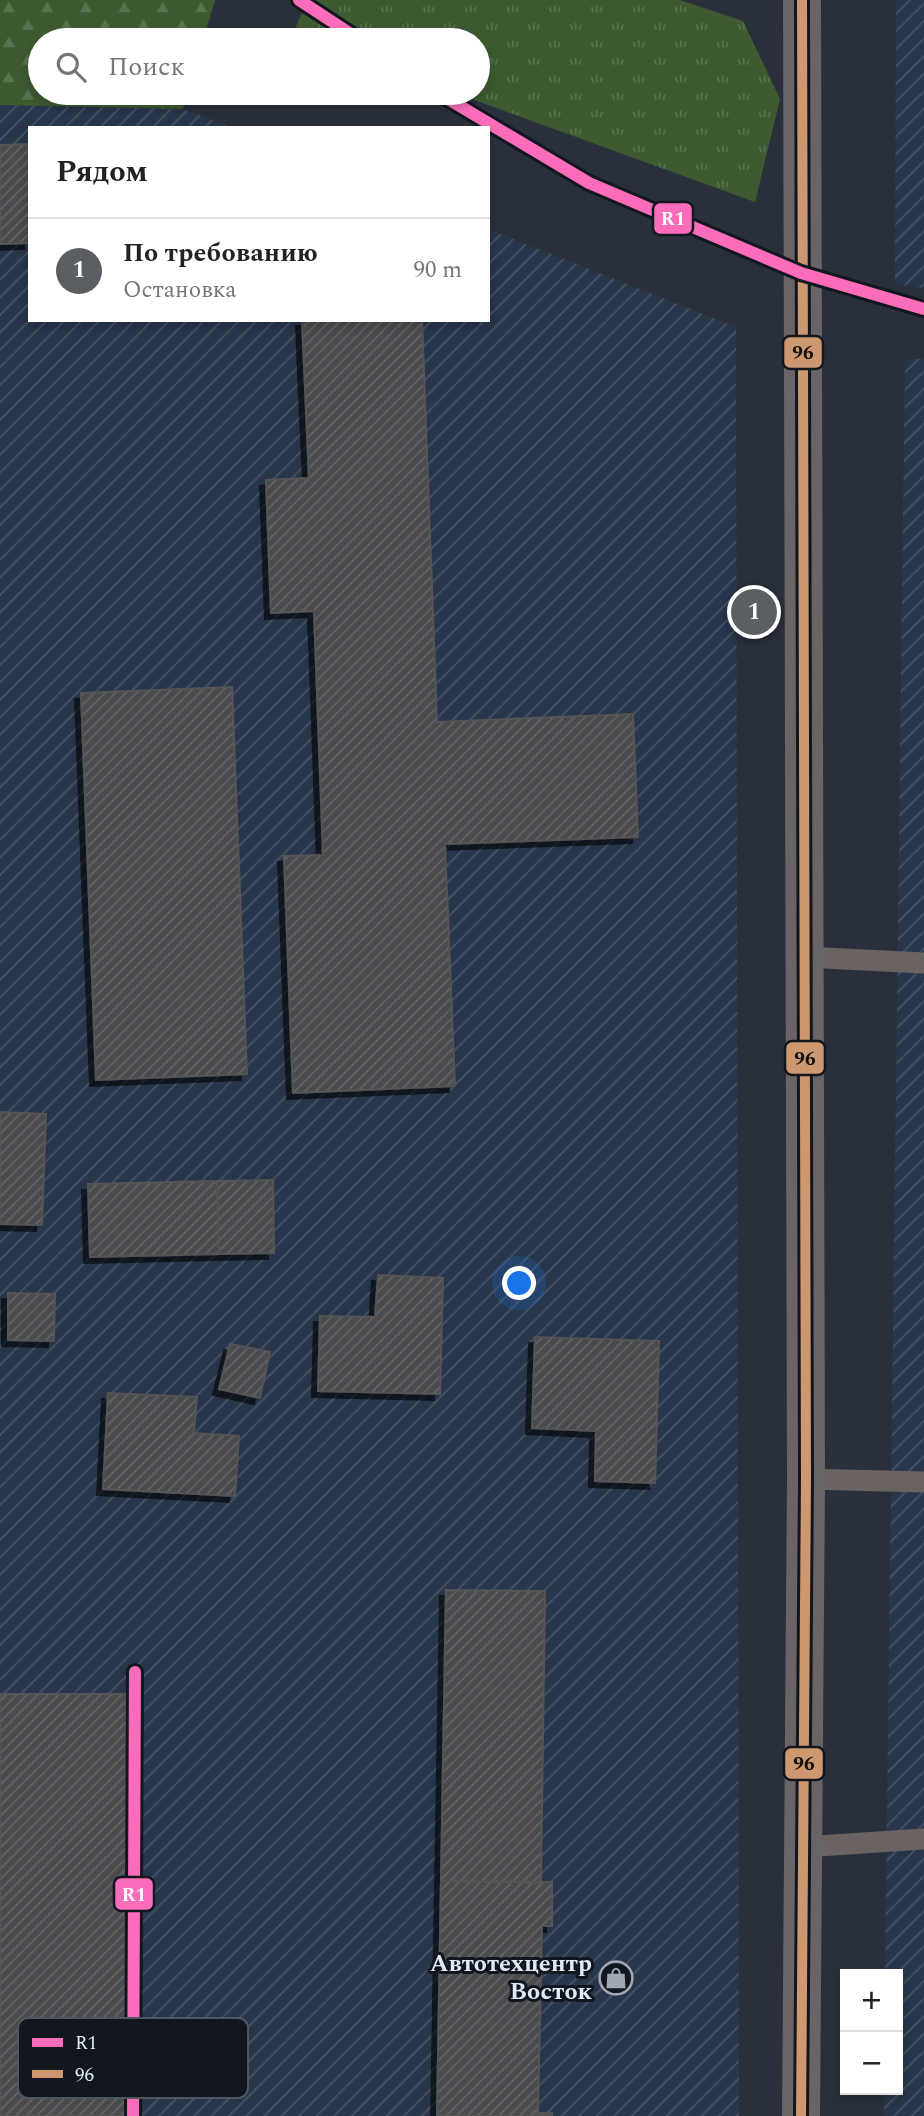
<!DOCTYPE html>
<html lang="ru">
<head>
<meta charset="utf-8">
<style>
	:root { --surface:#fff; --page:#f6f6f6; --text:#222; --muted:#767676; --line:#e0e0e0; --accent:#5b5e63 }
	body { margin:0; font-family:Spectral,serif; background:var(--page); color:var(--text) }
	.controls { position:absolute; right:21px; bottom:21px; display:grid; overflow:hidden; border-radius:0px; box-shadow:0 4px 10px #0003 }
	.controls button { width:63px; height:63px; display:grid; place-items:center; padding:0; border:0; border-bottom:2px solid var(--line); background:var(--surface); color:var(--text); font:35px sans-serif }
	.you { position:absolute; left:520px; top:1284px; width:24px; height:24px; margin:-18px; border:5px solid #fff; border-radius:50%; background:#1a73e8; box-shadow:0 0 0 10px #1a73e833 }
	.badge { display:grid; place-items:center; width:46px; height:46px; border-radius:50%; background:var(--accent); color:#fff; font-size:23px; font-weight:700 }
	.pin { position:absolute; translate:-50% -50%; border:4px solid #fff; box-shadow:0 2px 7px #0006 }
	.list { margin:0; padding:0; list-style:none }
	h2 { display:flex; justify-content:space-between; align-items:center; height:91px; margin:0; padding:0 28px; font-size:30px }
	h2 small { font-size:23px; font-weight:400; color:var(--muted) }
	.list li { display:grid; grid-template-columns:46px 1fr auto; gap:21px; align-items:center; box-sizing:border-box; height:105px; padding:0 28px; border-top:2px solid var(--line) }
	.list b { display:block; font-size:26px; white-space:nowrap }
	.list p { margin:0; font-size:23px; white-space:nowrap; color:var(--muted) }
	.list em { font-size:23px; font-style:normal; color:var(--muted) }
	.icon { flex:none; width:38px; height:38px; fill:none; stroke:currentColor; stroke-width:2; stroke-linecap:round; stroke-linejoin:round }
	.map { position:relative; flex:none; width:924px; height:2116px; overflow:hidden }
	.search { position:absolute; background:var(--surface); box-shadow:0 4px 10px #0003; left:28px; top:28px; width:462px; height:77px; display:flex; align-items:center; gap:18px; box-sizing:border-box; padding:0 24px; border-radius:38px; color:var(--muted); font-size:26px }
	.panel { position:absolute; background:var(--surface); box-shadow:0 4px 10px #0003; left:28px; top:126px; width:462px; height:196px; border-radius:0px }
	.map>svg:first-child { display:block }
</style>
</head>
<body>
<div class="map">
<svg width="924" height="2116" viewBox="0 0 924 2116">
	<defs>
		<pattern id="industrial-furrows" width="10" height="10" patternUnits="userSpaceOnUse" patternTransform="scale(1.75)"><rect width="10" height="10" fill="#28364b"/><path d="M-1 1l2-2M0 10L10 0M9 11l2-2" fill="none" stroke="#475366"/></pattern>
		<pattern id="grass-tufts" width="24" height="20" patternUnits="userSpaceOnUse" patternTransform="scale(1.75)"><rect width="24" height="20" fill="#3d5a31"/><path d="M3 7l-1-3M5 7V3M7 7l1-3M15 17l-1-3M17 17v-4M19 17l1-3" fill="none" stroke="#59724f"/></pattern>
		<pattern id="forest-firs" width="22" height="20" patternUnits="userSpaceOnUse" patternTransform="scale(1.75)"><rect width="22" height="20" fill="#3d5a31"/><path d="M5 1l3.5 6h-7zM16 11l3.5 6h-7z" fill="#59724f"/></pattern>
		<pattern id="building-hatch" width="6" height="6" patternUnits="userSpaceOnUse" patternTransform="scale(1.75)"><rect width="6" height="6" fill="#4a4b4e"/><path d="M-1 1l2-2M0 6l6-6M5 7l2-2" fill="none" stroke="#646568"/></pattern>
		<filter id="shadow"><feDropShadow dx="-6" dy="6" stdDeviation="0" flood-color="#0009"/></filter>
	</defs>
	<rect width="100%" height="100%" fill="#2a303b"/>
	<path fill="url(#industrial-furrows)" d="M 896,0 L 924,0 L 924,288 L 895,284 Z
		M 0,105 L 183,109 L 232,128 L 30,128 L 30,320 L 488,320 L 488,229 L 736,327 L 739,2116 L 0,2116 Z
		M 924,358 L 924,2116 L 884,2116 L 884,2090 L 898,2090 L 898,1974 L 885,1974 L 905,361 Z"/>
	<path fill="url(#grass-tufts)" d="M 308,0 L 680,0 L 743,21 L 780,99 L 755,202 L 455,93 L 478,93 L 478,40 L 312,40 L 293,33 Z"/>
	<path fill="url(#forest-firs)" d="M 0,0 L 215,0 L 203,40 L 40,40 L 40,93 L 188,93 L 183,109 L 0,105 Z"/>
	<path fill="url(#building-hatch)" stroke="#555456" stroke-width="2" filter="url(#shadow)" d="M 30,144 L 30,243 L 0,244 L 0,145 Z
		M 302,320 L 422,320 L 437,722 L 633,714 L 638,837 L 445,844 L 455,1086 L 293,1093 L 284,856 L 323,855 L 314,611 L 271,613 L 266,480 L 309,478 Z
		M 232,687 L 247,1074 L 96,1080 L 81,693 Z
		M 0,1112 L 46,1114 L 42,1225 L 0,1224 Z
		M 273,1180 L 274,1253 L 219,1254 L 217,1181 Z
		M 217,1181 L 219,1254 L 90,1257 L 88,1184 Z
		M 378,1275 L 443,1278 L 440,1394 L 318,1391 L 320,1316 L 375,1317 Z
		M 8,1293 L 55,1294 L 54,1341 L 8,1340 Z
		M 535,1337 L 659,1341 L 655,1483 L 595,1481 L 596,1431 L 532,1428 Z
		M 230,1344 L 270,1352 L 260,1398 L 219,1389 Z
		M 108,1393 L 197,1397 L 194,1433 L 239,1436 L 235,1496 L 103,1489 Z
		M 446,1590 L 545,1591 L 541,1883 L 441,1881 Z
		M 0,1694 L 126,1694 L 125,2116 L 0,2116 Z
		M 441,1881 L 552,1882 L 552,1926 L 542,1926 L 538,2113 L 552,2113 L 552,2116 L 437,2116 Z"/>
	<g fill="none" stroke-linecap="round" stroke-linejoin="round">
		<path stroke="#6b6362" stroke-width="21" d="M 805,957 L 924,963
			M 806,1479 L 924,1482
			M 803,1847 L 924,1839"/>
		<path stroke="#6b6466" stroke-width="38" d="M 801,2116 L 806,1479 L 802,0"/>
		<defs>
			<path id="bus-1" d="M 801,2116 L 806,1479 L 802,0"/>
		</defs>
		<use href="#bus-1" stroke="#12171f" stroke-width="16"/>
		<use href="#bus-1" stroke="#cd976f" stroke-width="10"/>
		<defs>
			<path id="rail-1" d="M 299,0 L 360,40
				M 438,93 L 589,183 L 801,273 L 924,309
				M 133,2116 L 135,1672"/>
		</defs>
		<use href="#rail-1" stroke="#12171f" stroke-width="18"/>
		<use href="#rail-1" stroke="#fb6dba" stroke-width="12"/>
	</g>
	<defs>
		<symbol id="shop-ring" viewBox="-11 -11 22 22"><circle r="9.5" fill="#12171f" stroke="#a1a8b3" stroke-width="1.5"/><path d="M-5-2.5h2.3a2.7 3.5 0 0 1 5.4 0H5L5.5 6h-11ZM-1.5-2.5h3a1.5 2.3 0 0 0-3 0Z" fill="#a1a8b3"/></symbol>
	</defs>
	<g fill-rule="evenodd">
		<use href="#shop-ring" x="597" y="1959" width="38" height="38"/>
	</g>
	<g text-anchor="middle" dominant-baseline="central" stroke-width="6" stroke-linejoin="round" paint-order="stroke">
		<g font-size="24" font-weight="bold" fill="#e1e9f4" stroke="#12171f" text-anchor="end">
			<text x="592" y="1964">Автотехцентр<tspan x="592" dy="28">Восток</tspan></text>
		</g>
	</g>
	<rect x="18" y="2018" width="230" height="80" rx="10" fill="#12171f" stroke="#50565f" stroke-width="2"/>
	<rect x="32" y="2038" width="31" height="9" fill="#fb6dba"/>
	<rect x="32" y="2070" width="31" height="8" fill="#cd976f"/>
	<g font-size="19" fill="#e1e9f4">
		<text x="75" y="2049">R1</text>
		<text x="75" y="2081">96</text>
	</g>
	<g stroke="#12171f" stroke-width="2.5">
		<rect x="653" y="202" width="40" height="33" rx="7" fill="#fb6dba"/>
		<rect x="783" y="336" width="40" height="33" rx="7" fill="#cd976f"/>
		<rect x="785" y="1041" width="40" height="34" rx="7" fill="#cd976f"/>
		<rect x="784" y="1747" width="40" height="33" rx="7" fill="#cd976f"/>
		<rect x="114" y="1877" width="40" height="34" rx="7" fill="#fb6dba"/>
	</g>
	<g font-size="19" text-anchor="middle" font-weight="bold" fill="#fff">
		<text x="673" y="225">R1</text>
		<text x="134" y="1901">R1</text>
	</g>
	<g font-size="19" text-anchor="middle" font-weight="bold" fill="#111">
		<text x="803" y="359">96</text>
		<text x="805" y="1065">96</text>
		<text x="804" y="1770">96</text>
	</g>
</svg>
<div class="controls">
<button>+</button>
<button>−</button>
</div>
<div class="you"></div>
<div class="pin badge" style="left:754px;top:612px">1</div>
<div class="search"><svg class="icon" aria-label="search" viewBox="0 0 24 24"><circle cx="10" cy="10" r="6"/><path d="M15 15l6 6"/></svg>Поиск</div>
<section class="panel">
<h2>Рядом<small></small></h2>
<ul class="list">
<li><span class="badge">1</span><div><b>По требованию</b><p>Остановка</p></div><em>90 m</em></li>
</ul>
</section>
</div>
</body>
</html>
